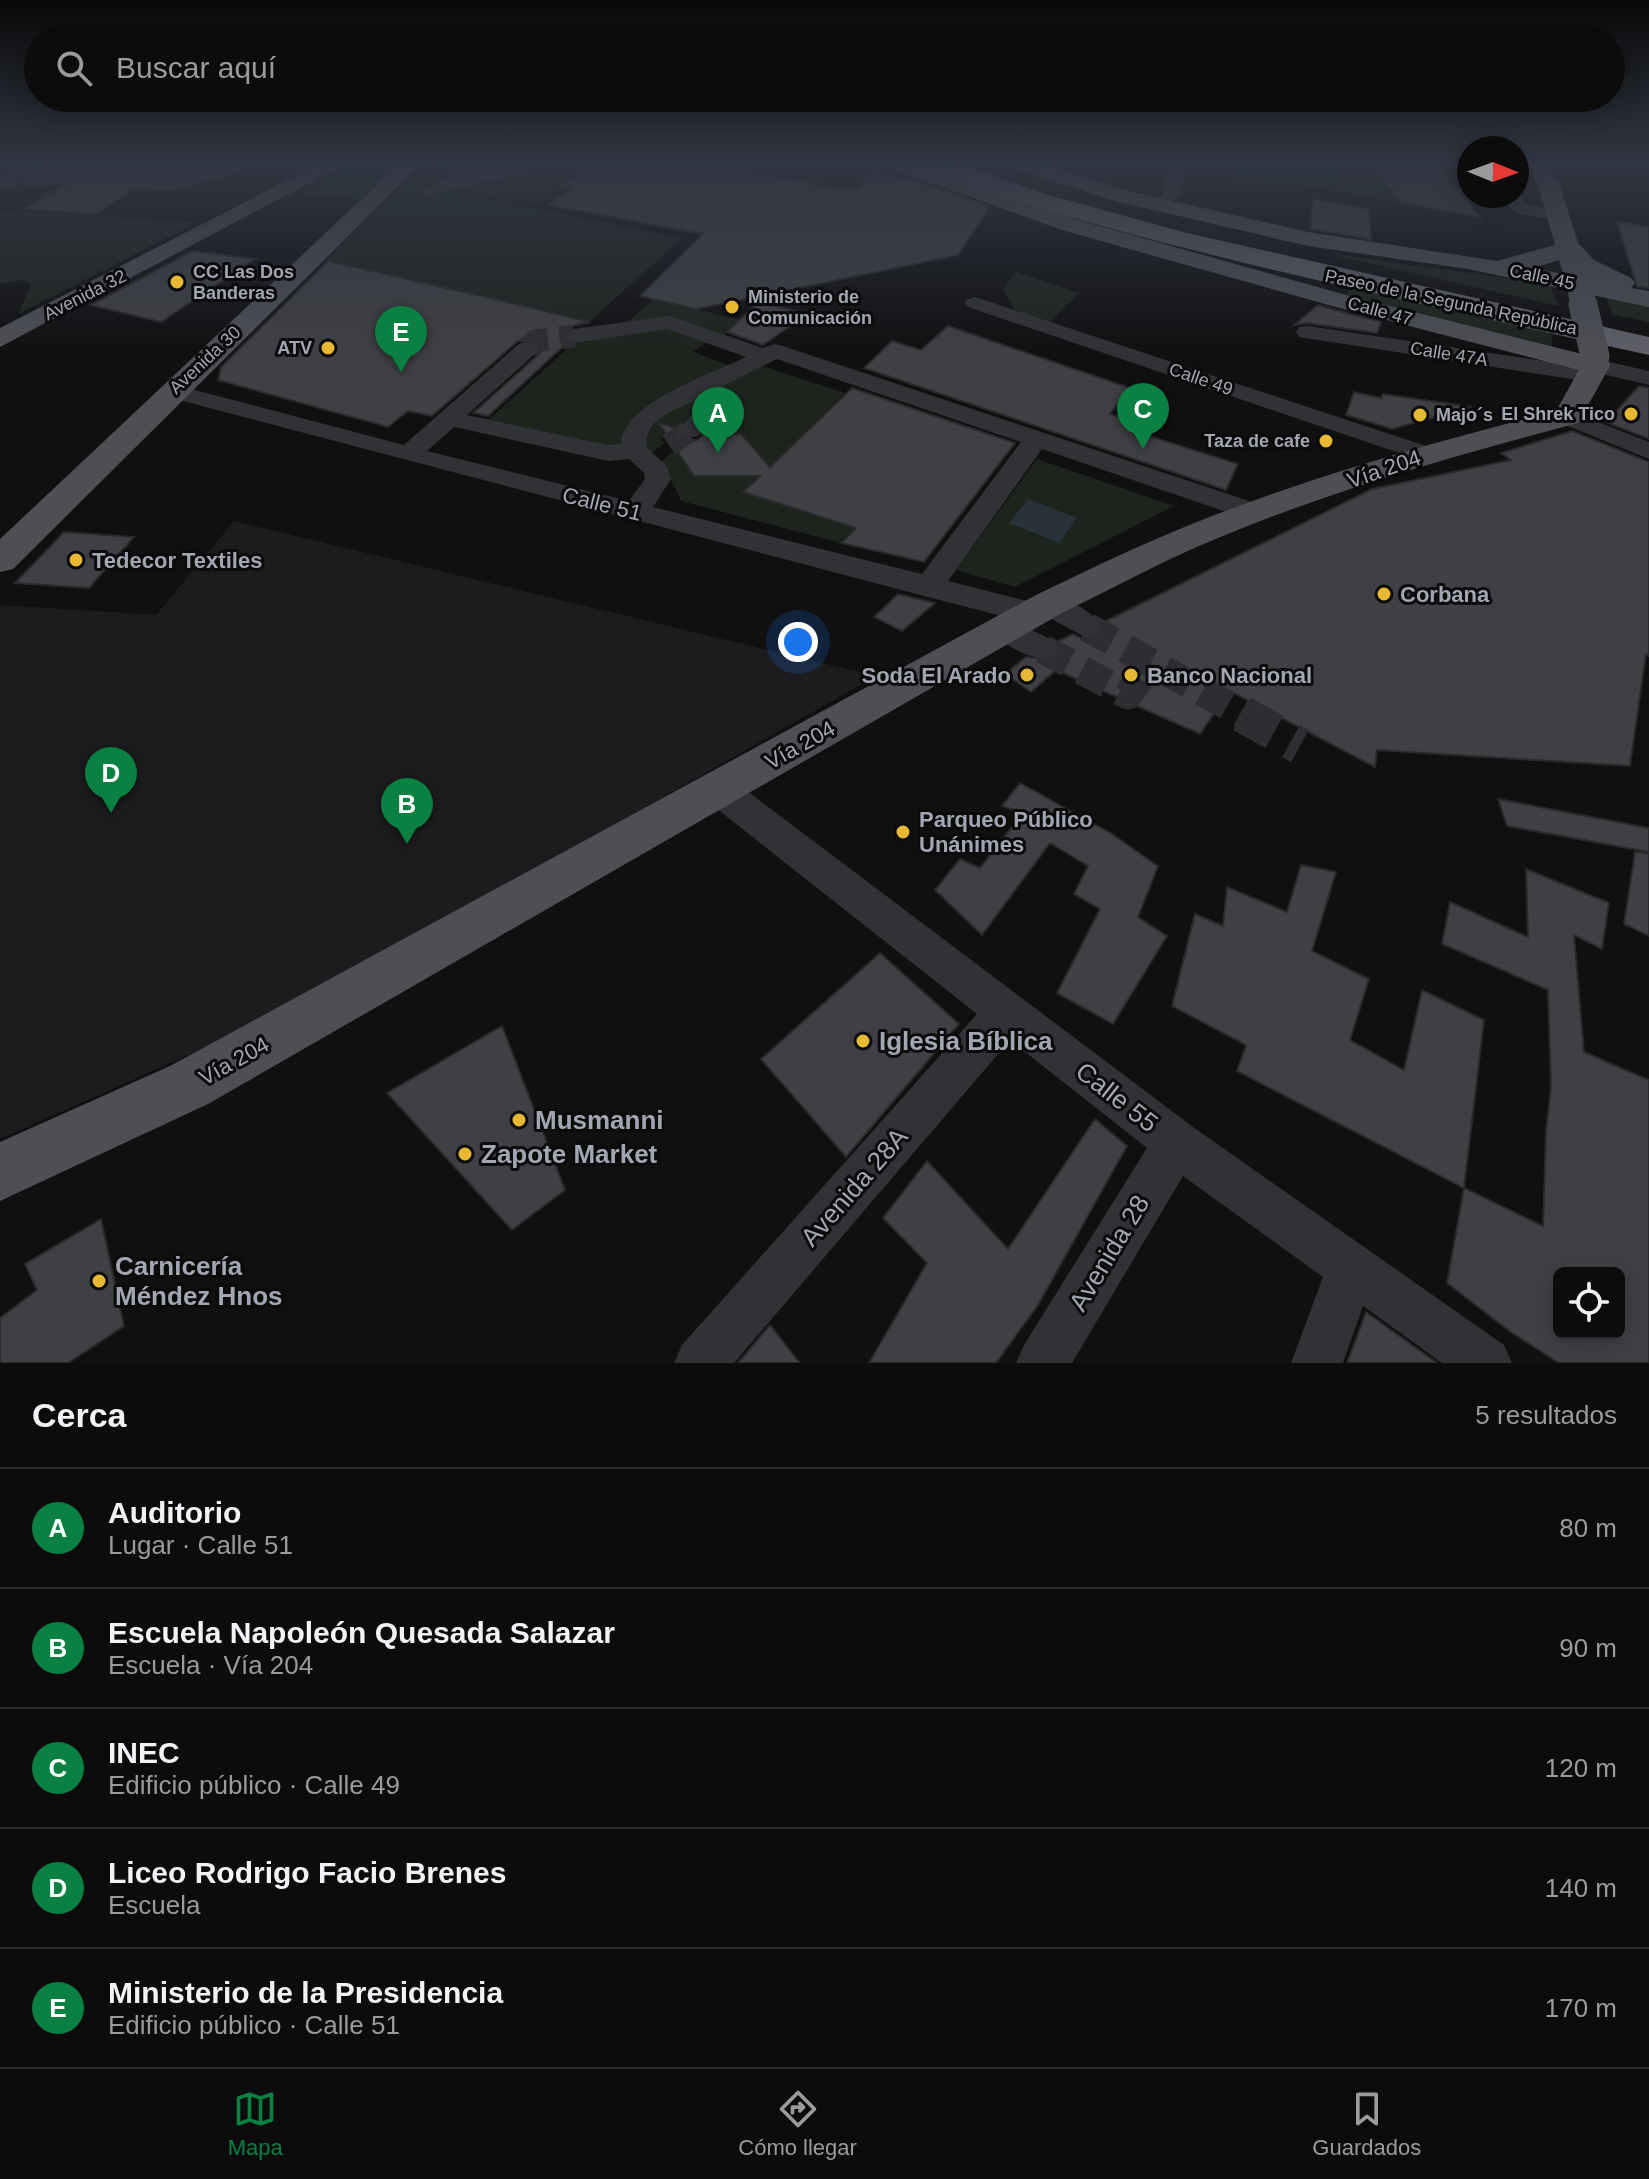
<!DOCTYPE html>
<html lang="es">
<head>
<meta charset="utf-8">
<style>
	:root { --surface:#0c0c0d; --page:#1a1a1b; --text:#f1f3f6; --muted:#9a9b9d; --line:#2c2c2e; --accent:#0b8043 }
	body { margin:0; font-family:Arial,sans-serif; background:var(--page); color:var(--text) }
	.controls { position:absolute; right:24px; bottom:24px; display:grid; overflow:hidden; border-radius:12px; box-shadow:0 4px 20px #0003 }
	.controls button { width:72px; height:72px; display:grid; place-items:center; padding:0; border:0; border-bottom:2px solid var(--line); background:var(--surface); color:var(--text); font:40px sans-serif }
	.compass { position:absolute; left:1457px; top:136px; width:72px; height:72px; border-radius:50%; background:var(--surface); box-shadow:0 4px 20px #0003; rotate:91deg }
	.you { position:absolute; left:798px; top:642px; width:28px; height:28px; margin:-20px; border:6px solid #fff; border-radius:50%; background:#1a73e8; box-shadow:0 0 0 12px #1a73e833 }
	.badge { display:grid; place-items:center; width:52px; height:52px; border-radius:50%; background:var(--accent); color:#fff; font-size:26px; font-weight:700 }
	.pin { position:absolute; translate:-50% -66px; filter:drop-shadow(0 2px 4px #0008) }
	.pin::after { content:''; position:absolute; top:42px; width:28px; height:24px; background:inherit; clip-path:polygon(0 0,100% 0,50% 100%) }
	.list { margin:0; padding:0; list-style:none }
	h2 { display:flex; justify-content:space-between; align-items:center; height:104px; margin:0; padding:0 32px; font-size:34px }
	h2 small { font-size:26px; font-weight:400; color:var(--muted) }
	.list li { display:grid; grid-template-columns:52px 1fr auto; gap:24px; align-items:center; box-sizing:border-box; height:120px; padding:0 32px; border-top:2px solid var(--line) }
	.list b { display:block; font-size:30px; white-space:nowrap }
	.list p { margin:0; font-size:26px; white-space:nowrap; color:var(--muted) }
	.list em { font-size:26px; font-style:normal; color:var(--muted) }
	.icon { flex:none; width:44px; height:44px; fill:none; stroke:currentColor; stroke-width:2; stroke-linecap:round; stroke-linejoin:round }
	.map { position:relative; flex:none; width:1649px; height:1363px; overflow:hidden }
	.search { position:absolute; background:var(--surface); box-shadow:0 4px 20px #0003; left:24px; right:24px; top:24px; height:88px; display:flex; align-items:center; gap:20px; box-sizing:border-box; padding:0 28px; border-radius:44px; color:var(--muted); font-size:30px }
	.sheet { height:704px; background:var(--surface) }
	nav { display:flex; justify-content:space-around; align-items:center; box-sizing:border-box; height:112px; border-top:2px solid var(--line); background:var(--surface); font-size:22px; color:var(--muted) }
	nav a { display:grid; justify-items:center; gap:4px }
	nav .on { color:var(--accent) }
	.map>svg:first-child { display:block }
</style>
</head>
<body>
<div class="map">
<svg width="1649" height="1363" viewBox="0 0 1649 1363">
	<rect width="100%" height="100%" fill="#101011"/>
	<path fill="#1c1c1e" d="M 438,162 L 587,162 L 540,207 L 411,181 Z
		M 234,521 L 876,676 L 287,1011 L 0,1139 L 0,605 L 156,615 Z"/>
	<path fill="#1d241e" d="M 361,162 L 401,162 L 359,201 L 338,194 L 302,194 Z
		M 1246,162 L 1331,162 L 1343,182 L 1381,183 L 1391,195 L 1420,198 L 1416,206 L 1340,191 L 1234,178 Z
		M 406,183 L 682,238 L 589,322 L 325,260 Z
		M 0,210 L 198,222 L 18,314 L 31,285 L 24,280 L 0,284 Z
		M 1325,253 L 1550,284 L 1558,306 Z
		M 1016,272 L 1080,293 L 1049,323 L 1016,312 L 1003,289 Z
		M 1350,287 L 1551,329 L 1553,352 L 1345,298 Z
		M 1605,295 L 1649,304 L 1649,322 L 1613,315 Z
		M 654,299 L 741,320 L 723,336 L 627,323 Z
		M 667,324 L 711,339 L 693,352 L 731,366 L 638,415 L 630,423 L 625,447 L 586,446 L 485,423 L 579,338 Z
		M 762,366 L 845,393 L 744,492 L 856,528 L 841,543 L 681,501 L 662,461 L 676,448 L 694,476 L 741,476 L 761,458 L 741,434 L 693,435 L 708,394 Z
		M 698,397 L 705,405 L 684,431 L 677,428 L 660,440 L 665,443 L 650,454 L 640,439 L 651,421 Z
		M 1037,459 L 1174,506 L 1015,587 L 956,570 Z"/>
	<path fill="#2a3239" d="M 1028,499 L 1077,518 L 1059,543 L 1009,523 Z"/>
	<path fill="#3f4044" stroke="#2a2a2d" stroke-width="2" fill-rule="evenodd" d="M 51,162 L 220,162 L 215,166 L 245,169 L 175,190 L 134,189 L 95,214 L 23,209 L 65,185 L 22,185 Z
		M 465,162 L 528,162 L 529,172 L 422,196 Z
		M 596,162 L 685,162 L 855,191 L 871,173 L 918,181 L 990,207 L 958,255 L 696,309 L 640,296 L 703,234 L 548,205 L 573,187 L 562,186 Z
		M 1371,162 L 1435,162 L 1481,218 L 1400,202 Z
		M 1313,199 L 1369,209 L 1371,239 L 1310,229 Z
		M 1617,222 L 1649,227 L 1649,288 L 1637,286 Z
		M 193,251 L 255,259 L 161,322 L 91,305 Z
		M 328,261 L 486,297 L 590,322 L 572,326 L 561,333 L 560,337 L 568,342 L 488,416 L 473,413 L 538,355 L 542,350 L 539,341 L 518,341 L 432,416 L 408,411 L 388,427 L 218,380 L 221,367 Z
		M 758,302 L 808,314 L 763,345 L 727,332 Z
		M 1318,305 L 1331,309 L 1381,322 L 1377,333 L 1307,323 L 1294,325 Z
		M 948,326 L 1130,388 L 1110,414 L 1133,421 L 1127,429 L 1238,464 L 1226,490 L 864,368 L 892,341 L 921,350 Z
		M 1639,386 L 1649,388 L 1649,439 L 1606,422 Z
		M 852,388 L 1015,443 L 924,562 L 841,543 L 856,528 L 743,492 L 760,476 L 694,476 L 659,423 L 676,428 L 673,434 L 679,440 L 697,440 L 704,434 L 741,434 L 770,467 Z
		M 1354,392 L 1381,398 L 1383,394 L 1472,407 L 1392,429 L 1346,415 Z
		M 1572,431 L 1649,462 L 1649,656 L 1646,654 L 1630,766 L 1377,750 L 1375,767 L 1230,691 L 1200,734 L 1056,670 L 1031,692 L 1005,674 L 1026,657 L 1054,660 L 1062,651 L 1058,641 L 1073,634 L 1086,641 L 1099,638 L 1105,628 L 1102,623 L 1372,489 L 1511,460 L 1501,453 Z
		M 64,532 L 134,537 L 89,588 L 15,583 Z
		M 898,594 L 935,603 L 902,631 L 874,617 Z
		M 1020,783 L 1112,834 L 1158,866 L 1138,917 L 1167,936 L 1113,1024 L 1057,993 L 1100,909 L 1074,894 L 1088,866 L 1050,843 L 982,935 L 935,890 L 960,859 L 980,868 L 1023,813 L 1002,806 Z
		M 1498,799 L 1649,828 L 1649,852 L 1507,826 Z
		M 1635,852 L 1649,853 L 1649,936 L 1624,924 Z
		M 1301,865 L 1336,872 L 1312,951 L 1369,979 L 1350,1040 L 1404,1070 L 1422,990 L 1484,1020 L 1464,1188 L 1543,1226 L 1546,1131 L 1551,1088 L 1548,990 L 1442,944 L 1450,902 L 1528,937 L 1526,869 L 1609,903 L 1602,949 L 1574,935 L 1584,1052 L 1649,1080 L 1649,1363 L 1559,1363 L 1512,1333 L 1447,1283 L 1464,1188 L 1237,1071 L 1246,1045 L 1172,1006 L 1195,914 L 1223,926 L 1227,887 L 1287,912 ZM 1559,1273 L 1619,1273 L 1619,1333 L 1559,1333 Z
		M 880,953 L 959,1024 L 846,1157 L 761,1059 Z
		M 502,1026 L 565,1190 L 512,1230 L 387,1093 Z
		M 1095,1119 L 1127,1146 L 1038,1305 L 996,1363 L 869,1363 L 927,1263 L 883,1218 L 927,1161 L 1008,1249 Z
		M 101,1219 L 124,1326 L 68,1363 L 0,1363 L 0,1318 L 37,1290 L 25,1264 Z
		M 1366,1312 L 1437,1363 L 1347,1363 Z
		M 770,1325 L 800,1363 L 738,1363 Z"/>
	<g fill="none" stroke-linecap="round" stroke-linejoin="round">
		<path stroke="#2d2e31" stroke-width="23" stroke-dasharray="23 12" stroke-linecap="butt" d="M 528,348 L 535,341 L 574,336
			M 669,445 L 688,432"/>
		<path stroke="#2d2e31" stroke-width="29" stroke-dasharray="29 15" stroke-linecap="butt" d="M 1087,627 L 1246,716
			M 1043,649 L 1128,695 L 1151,663"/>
		<path stroke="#2d2e31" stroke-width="37" stroke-dasharray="37 19" stroke-linecap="butt" d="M 1242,714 L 1300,746"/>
		<path fill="#313236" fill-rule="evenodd" d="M 28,162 L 48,162 L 13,187 L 0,188 L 0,178 Z
			M 1171,162 L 1187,162 L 1179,197 L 1170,202 L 1161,197 Z
			M 1517,195 L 1528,205 L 1565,211 L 1568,215 L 1559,220 L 1516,213 L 1499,196 Z
			M 975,297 L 1435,449 L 1439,454 L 1435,459 L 1417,459 L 968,307 L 965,303 L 968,299 Z
			M 669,316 L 763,348 L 775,344 L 783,346 L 1264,506 L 1267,512 L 1264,518 L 1254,521 L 1244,518 L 1042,449 L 948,581 L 1035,603 L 1039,597 C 1058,591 1092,610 1102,627 L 1098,635 L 1087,638 L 1046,616 L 1044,621 L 1033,624 L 928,597 L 164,396 L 160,391 L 164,386 L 172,384 L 404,445 L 520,343 L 536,343 L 539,348 L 536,353 L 467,415 L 608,445 L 621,444 C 621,404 713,373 746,357 L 667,329 L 574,343 L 563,336 L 574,329 ZM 777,359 L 1021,442 L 922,574 L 653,507 L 671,479 L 666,465 L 647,448 C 643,419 672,412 694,401 L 699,408 L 676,432 L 679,437 L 697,437 L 723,409 L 721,400 L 712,392 ZM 454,427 L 608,461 L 629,459 L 644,473 L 645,479 L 629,501 L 427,451 Z
			M 1307,326 L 1586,367 L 1588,361 L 1596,359 L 1649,371 L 1649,385 L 1602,374 L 1599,380 L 1591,382 L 1299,337 L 1296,332 L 1299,327 Z
			M 1567,410 L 1649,442 L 1649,459 L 1558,422 L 1555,417 L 1558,412 Z
			M 1007,618 L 1054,641 L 1059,649 L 1054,657 C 1035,663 1002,646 992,629 L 996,621 Z
			M 719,775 L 731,779 L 1193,1127 L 1504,1345 L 1512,1363 L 1442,1363 L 1363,1306 L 1343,1363 L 1291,1363 L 1323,1277 L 1183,1176 L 1072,1363 L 1016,1363 L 1024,1345 L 1147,1148 L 1010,1040 L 734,1363 L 674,1363 L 682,1345 L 977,1014 L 707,801 L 701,790 L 707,779 Z"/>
		<path fill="#4e4f55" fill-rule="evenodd" d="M 323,162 L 349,162 L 0,347 L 0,328 Z
			M 401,162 L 423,162 L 13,569 L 0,572 L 0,539 Z
			M 882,162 L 912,162 L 1078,220 L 1350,296 L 1582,354 L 1595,348 L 1605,350 L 1610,366 L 1578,423 C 1438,460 1297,500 1166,561 C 1131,578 1097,596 1062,613 L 208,1104 L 0,1201 L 0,1142 L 170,1066 L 1036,595 C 1104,562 1171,530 1242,505 C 1344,467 1450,438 1556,411 L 1579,370 L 1332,306 L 1062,230 L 885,166 Z
			M 1004,162 L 1036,162 L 1129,191 L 1308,232 L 1497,261 L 1555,245 L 1538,185 L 1526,162 L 1546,162 L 1560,185 L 1578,243 L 1594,260 L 1631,278 L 1635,283 L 1631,288 L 1649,291 L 1649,307 L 1468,269 L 1308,246 L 1115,201 L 1007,166 ZM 1559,260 L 1563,274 L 1534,268 Z"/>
		<path fill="#5e5f67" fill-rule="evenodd" d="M 921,162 L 953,162 L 1045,194 L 1187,233 L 1649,337 L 1649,355 C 1514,325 1379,295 1245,263 C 1136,236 1028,209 924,167 Z"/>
		<path stroke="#4e4f55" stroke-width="23" d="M 1579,290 L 1583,307"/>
		<path stroke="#4e4f55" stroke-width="29" d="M 1583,305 L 1595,356"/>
	</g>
	<linearGradient id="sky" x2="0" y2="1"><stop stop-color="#090909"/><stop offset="0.46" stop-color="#313743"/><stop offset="1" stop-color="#313743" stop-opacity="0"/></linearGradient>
	<rect width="1649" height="353" fill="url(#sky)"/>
	<g fill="#e7b933" stroke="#0b0b0c" stroke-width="3">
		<circle cx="177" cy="282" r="8"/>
		<circle cx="732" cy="307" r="8"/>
		<circle cx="328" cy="348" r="8"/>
		<circle cx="1631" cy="414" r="8"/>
		<circle cx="1420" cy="415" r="8"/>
		<circle cx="1326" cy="441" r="8"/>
		<circle cx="76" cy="560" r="8"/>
		<circle cx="1384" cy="594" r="8"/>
		<circle cx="1027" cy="675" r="8"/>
		<circle cx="1131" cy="675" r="8"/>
		<circle cx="903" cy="832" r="8"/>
		<circle cx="863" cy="1041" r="8"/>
		<circle cx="519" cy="1120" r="8"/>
		<circle cx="465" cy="1154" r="8"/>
		<circle cx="99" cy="1281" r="8"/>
	</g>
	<g text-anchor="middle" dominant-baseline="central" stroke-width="6" stroke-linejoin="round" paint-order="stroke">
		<g font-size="18" font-weight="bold" fill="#a2a6b2" stroke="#0b0b0c" text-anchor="start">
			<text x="193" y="272">CC Las Dos<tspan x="193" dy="21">Banderas</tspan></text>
			<text x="748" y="297">Ministerio de<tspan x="748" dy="21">Comunicación</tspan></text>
			<text x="312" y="348" text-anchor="end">ATV</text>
			<text x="1615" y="414" text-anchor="end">El Shrek Tico</text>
			<text x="1436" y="415">Majo´s</text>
			<text x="1310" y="441" text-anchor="end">Taza de cafe</text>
		</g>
		<g font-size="18" fill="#a2a6b2" stroke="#0b0b0c">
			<text transform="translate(1542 277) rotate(12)">Calle 45</text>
			<text transform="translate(85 295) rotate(-27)">Avenida 32</text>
			<text transform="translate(1451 302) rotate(12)">Paseo de la Segunda República</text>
			<text transform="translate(1380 311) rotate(15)">Calle 47</text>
			<text transform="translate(1449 354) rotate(9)">Calle 47A</text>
			<text transform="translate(205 360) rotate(-43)">Avenida 30</text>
			<text transform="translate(1201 379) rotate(19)">Calle 49</text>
		</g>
		<g font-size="22" fill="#a2a6b2" stroke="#0b0b0c">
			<text transform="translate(1384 469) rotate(-19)">Vía 204</text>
			<text transform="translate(602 504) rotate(14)">Calle 51</text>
			<text transform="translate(800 745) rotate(-29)">Vía 204</text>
			<text transform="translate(234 1061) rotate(-29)">Vía 204</text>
		</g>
		<g font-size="22" font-weight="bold" fill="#a2a6b2" stroke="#0b0b0c" text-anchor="start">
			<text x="92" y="560">Tedecor Textiles</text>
			<text x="1400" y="594">Corbana</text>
			<text x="1011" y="675" text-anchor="end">Soda El Arado</text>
			<text x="1147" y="675">Banco Nacional</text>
			<text x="919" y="819">Parqueo Público<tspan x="919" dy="25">Unánimes</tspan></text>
		</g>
		<g font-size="26" font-weight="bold" fill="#a2a6b2" stroke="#0b0b0c" text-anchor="start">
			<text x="879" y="1041">Iglesia Bíblica</text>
			<text x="535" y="1120">Musmanni</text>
			<text x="481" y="1154">Zapote Market</text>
			<text x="115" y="1266">Carnicería<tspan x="115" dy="30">Méndez Hnos</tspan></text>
		</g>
		<g font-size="26" fill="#a2a6b2" stroke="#0b0b0c">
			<text transform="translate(1117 1097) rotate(38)">Calle 55</text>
			<text transform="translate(854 1187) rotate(-49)">Avenida 28A</text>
			<text transform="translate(1109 1253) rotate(-59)">Avenida 28</text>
		</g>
	</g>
</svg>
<div class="controls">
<button><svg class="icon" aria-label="locate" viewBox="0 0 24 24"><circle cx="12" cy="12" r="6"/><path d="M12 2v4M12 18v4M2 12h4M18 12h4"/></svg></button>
</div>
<svg class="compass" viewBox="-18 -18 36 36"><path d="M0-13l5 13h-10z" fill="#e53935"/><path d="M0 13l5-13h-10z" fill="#9a9b9d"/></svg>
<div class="you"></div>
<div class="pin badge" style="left:718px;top:453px">A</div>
<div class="pin badge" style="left:407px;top:844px">B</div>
<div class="pin badge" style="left:1143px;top:449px">C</div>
<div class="pin badge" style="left:111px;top:813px">D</div>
<div class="pin badge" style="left:401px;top:372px">E</div>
<div class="search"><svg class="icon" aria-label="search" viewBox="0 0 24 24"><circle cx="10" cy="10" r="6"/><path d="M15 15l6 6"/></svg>Buscar aquí</div>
</div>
<section class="sheet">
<h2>Cerca<small>5 resultados</small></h2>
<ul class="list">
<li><span class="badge">A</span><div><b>Auditorio</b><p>Lugar · Calle 51</p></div><em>80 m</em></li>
<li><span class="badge">B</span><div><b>Escuela Napoleón Quesada Salazar</b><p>Escuela · Vía 204</p></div><em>90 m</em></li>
<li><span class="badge">C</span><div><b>INEC</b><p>Edificio público · Calle 49</p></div><em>120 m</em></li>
<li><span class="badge">D</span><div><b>Liceo Rodrigo Facio Brenes</b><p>Escuela</p></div><em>140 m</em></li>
<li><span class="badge">E</span><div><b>Ministerio de la Presidencia</b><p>Edificio público · Calle 51</p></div><em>170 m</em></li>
</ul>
</section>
<nav>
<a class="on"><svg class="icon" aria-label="map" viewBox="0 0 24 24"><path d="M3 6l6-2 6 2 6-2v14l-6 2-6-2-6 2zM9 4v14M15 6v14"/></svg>Mapa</a>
<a><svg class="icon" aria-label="directions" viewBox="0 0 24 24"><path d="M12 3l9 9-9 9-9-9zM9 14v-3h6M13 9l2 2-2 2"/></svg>Cómo llegar</a>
<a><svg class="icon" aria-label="saved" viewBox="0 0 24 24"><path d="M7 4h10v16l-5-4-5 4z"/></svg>Guardados</a>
</nav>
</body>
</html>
